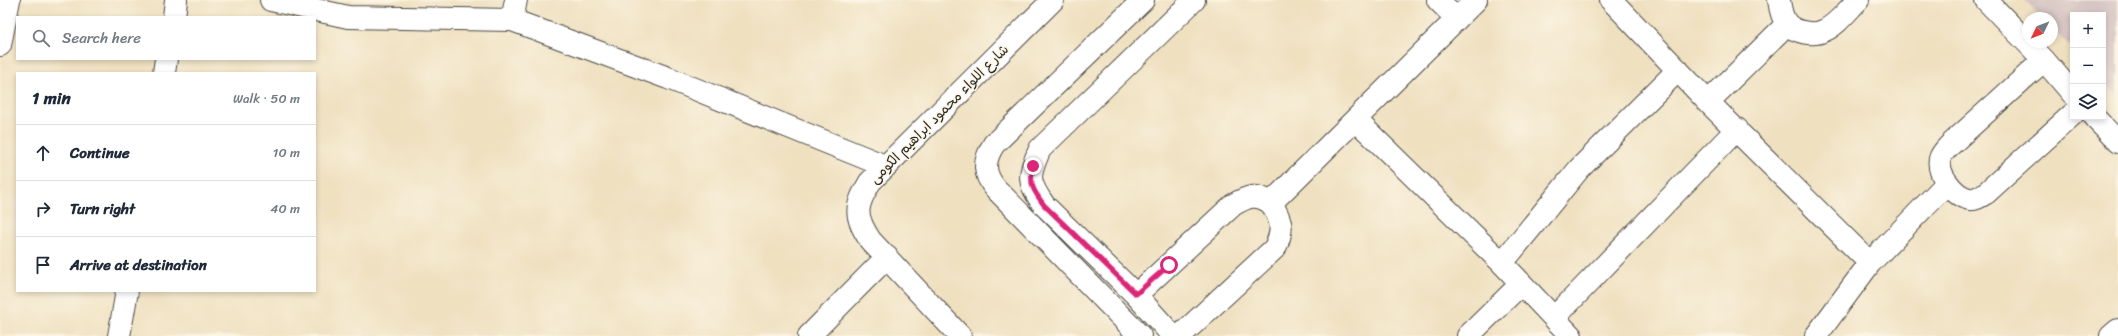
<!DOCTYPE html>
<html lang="en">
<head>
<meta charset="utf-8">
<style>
	:root { --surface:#fff; --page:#f2f2f3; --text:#1f2937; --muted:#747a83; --line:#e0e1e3 }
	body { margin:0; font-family:Sriracha,"Playpen Sans Arabic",sans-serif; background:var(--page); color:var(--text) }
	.controls { position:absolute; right:12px; top:12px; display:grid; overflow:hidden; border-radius:0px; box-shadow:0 2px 6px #0003 }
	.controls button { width:36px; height:36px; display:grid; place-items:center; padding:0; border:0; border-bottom:1px solid var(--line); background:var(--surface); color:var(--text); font:20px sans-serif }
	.compass { position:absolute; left:2022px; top:12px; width:36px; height:36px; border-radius:50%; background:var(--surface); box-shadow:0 2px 6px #0003; rotate:227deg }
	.stop { position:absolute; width:12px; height:12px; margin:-9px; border:3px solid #db2777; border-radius:50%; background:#fff }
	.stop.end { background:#db2777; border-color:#fff; box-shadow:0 1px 4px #0008 }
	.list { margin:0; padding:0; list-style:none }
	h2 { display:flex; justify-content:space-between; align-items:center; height:52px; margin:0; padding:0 16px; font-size:17px }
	h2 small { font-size:13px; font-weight:400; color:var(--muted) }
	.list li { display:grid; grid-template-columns:26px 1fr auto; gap:12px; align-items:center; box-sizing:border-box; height:56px; padding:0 16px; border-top:1px solid var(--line) }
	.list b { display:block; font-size:15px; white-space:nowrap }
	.list em { font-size:13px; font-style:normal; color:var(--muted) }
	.icon { flex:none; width:22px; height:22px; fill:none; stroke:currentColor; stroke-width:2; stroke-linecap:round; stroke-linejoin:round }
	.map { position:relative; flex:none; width:2118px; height:336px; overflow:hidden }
	.search { position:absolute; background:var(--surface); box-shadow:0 2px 6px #0003; left:16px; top:16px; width:300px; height:44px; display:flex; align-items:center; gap:10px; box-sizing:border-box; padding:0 14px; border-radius:0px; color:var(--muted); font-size:15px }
	.panel { position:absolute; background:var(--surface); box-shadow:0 2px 6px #0003; left:16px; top:72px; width:300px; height:220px; border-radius:0px }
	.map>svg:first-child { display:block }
</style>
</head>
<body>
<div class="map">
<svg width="2118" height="336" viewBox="0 0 2118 336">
	<rect width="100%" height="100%" fill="#fcf5e5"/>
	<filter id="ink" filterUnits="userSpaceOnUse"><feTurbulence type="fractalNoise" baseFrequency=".025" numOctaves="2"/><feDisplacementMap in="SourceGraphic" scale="8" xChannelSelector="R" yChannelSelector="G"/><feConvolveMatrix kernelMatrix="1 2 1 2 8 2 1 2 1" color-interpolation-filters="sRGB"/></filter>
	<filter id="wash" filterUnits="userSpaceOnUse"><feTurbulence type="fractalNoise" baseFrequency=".012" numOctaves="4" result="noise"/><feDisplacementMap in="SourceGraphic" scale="16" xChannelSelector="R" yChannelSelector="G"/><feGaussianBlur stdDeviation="0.9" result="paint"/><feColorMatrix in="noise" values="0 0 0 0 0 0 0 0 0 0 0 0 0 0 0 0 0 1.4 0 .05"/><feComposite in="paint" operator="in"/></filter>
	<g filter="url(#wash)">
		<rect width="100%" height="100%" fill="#efe0c0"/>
		<path fill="#d1bfbf" d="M 2025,0 L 2118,0 L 2118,96 L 2103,81 L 2103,15 L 2073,15 L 2073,50 L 2052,28 L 2052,18 L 2042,18 Z"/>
	</g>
	<g filter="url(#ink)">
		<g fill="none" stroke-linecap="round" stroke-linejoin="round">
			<defs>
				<path id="street" d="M 271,0 L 348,17 L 512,20 L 668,78 L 885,166
					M 1438,0 L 1457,19
					M 1611,0 L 1708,102 L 1870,263
					M 1779,0 C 1780,8 1782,18 1787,24 C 1795,32 1813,36 1823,31 C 1836,26 1848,10 1858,0
					M 1986,0 L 2044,60 L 2073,94
					M 174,17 L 176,0
					M 512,20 L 516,0
					M 0,45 L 9,0
					M 2044,60 L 1949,146 C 1946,149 1941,154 1940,159 C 1937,174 1954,196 1969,199 C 1975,200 1981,196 1986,193 L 2073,114
					M 164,73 L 166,59
					M 1708,102 L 1787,24
					M 2094,117 L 2118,142
					M 1356,120 L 1502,263 L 1571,336
					M 1502,263 L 1579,169 L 1678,70
					M 1136,295 L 1233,205 C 1248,196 1256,193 1271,203 L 1476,0
					M 1554,318 L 1737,129
					M 119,336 L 127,291
					M 809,336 L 887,257
					M 960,336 L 870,240 C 854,215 855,207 870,182 L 1053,0
					M 1140,336 L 996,189 C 983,174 983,161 994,144 L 1143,0
					M 1173,336 L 1136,295 L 1044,205 C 1027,181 1028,176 1040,149 L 1194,0
					M 1180,336 L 1275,248 C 1284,229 1282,221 1271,203
					M 1468,336 L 1521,284
					M 1816,336 L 1870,263 L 1947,183
					M 2111,336 L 2118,330"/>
			</defs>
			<use href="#street" stroke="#484641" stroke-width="24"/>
			<use href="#street" stroke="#fff" stroke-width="22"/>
		</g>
	</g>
	<g fill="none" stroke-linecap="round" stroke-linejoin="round" filter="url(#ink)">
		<path stroke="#db2777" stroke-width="5" d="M 1033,166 C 1029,185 1033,190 1044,205 L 1136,294 L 1169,265"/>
	</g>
	<g text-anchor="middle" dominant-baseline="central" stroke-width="3" stroke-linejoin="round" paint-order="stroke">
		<g font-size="14" fill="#2b2b2b" stroke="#fcf5e5">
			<text transform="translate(939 114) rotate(-45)">شارع اللواء محمود ابراهيم الكومى</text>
		</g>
	</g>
</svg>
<div class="controls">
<button>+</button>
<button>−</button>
<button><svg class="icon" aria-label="layers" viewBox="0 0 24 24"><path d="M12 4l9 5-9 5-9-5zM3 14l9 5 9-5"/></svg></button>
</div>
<svg class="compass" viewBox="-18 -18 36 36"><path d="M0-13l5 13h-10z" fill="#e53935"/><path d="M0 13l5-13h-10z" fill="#747a83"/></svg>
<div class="stop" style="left:1169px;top:265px"></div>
<div class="stop end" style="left:1033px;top:166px"></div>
<div class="search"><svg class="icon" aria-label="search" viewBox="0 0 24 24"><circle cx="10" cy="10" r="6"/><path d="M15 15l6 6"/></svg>Search here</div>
<section class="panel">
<h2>1 min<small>Walk · 50 m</small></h2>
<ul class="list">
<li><svg class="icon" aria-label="ahead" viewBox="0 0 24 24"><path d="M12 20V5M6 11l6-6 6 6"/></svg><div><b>Continue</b></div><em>10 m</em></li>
<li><svg class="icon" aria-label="right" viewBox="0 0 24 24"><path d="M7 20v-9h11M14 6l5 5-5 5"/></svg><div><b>Turn right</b></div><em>40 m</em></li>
<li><svg class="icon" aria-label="arrive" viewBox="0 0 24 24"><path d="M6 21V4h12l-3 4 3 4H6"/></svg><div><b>Arrive at destination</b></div></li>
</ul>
</section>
</div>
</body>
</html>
